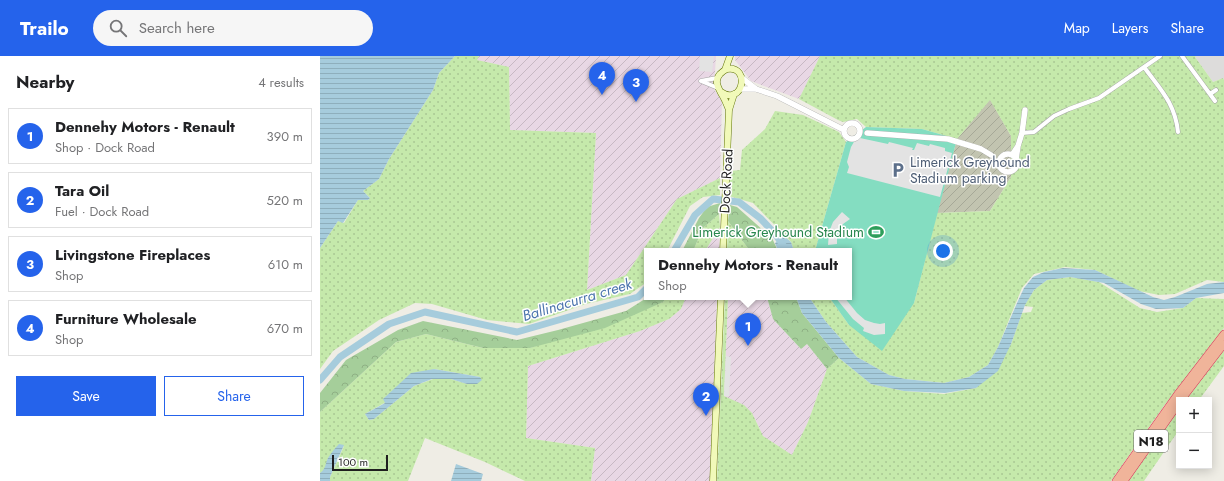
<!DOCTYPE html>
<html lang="en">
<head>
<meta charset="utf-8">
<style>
	:root { --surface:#fff; --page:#f6f6f6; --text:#202124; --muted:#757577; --line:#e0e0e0; --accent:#2563eb }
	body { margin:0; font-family:Jost,sans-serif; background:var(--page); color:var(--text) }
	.controls { position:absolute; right:12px; bottom:12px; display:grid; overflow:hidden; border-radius:0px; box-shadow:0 2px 10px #0003 }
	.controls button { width:36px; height:36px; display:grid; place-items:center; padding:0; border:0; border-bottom:1px solid var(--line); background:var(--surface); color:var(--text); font:20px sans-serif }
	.scale { position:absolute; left:12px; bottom:10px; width:56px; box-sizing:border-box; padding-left:4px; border:2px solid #1f1f1f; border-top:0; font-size:11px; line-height:14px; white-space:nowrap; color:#1f1f1f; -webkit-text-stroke:3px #fff; paint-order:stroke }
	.you { position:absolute; left:623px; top:195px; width:14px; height:14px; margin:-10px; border:3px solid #fff; border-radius:50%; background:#1a73e8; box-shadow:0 0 0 6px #1a73e833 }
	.badge { display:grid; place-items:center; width:26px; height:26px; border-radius:50%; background:var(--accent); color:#fff; font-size:13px; font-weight:700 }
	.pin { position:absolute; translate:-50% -33px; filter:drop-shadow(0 1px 2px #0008) }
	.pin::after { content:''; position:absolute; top:21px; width:14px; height:12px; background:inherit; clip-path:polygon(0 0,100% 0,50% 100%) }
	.popup { position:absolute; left:324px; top:192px; width:208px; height:52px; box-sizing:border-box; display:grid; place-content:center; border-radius:0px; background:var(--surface); filter:drop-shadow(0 1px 3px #0005); font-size:13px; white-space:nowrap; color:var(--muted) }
	.popup b { font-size:15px; color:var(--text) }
	.popup::after { content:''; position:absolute; left:50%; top:100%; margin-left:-8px; border:8px solid transparent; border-top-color:var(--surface) }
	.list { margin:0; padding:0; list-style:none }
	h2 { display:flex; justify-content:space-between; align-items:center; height:52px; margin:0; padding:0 16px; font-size:17px }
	h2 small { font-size:13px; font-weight:400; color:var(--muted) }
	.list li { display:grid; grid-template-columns:26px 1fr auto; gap:12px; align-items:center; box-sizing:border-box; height:56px; margin:0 8px 8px; padding:0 8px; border:1px solid var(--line); border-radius:0px }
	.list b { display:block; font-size:15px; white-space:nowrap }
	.list p { margin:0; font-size:13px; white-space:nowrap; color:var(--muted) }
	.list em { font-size:13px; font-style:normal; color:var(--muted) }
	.actions { display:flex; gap:8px; padding:12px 16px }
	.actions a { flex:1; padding:9px 0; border:1px solid var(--accent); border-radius:0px; text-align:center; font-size:14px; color:var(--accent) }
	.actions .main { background:var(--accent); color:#fff }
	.icon { flex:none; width:22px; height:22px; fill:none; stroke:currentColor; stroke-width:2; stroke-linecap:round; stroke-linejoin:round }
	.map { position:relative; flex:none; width:904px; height:425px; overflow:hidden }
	header { display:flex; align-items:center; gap:24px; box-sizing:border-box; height:56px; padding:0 20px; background:var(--accent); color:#fff }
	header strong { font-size:19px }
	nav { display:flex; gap:22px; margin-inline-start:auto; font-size:14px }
	.search { width:280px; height:36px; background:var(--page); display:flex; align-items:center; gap:10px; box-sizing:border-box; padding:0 14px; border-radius:22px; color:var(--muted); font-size:15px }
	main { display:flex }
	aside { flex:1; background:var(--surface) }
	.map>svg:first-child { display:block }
</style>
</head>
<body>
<header>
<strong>Trailo</strong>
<div class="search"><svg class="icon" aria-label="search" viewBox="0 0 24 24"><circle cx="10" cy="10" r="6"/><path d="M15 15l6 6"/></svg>Search here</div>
<nav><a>Map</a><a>Layers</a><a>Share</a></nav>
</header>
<main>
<aside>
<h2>Nearby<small>4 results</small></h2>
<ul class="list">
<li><span class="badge">1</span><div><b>Dennehy Motors - Renault</b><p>Shop · Dock Road</p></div><em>390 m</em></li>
<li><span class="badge">2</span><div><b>Tara Oil</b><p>Fuel · Dock Road</p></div><em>520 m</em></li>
<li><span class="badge">3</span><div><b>Livingstone Fireplaces</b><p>Shop</p></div><em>610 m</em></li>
<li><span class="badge">4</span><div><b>Furniture Wholesale</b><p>Shop</p></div><em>670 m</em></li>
</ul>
<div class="actions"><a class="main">Save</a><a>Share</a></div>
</aside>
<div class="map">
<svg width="904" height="425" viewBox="0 0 904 425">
	<defs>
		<pattern id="industrial-furrows" width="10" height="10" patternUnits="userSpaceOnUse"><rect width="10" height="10" fill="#e8d7e4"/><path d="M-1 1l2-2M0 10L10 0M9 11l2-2" fill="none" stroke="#c7b8c3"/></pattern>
		<pattern id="construction-furrows" width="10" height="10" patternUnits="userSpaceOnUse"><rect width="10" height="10" fill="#c2c4b0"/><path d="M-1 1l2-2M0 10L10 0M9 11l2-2" fill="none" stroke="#a6a897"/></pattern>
		<pattern id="grass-dots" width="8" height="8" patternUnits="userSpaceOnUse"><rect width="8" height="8" fill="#c5e9ab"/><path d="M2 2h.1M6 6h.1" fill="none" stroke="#a9c793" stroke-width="1.8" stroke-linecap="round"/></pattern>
		<pattern id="forest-crowns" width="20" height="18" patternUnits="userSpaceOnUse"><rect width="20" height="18" fill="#a5ce9a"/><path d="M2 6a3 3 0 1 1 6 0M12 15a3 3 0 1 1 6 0" fill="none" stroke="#8eb084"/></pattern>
		<pattern id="water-rules" width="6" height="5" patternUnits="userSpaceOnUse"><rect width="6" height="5" fill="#a6ccdc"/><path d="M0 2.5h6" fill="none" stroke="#8eafbc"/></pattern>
	</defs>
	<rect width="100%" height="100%" fill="#efede5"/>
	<path fill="#dddcdb" d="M 876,0 L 904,0 L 904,24 L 903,22 L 893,26 L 875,1 Z"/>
	<path fill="url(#industrial-furrows)" d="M 159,0 L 396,0 L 394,33 L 402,45 L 400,122 L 357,143 L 306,219 L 267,234 L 276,77 L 190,74 L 189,11 L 156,4 Z
		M 415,0 L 500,0 L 479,43 L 431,25 L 415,4 Z
		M 400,171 L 399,195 L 385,195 Z
		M 366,241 L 397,241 L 390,425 L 271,425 L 275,392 L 206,382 L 208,310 L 320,275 L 349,263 L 361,253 Z
		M 408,241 L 447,241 L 453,263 L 481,293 L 487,288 L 507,313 L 488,366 L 472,399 L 443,380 L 432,357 L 404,340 Z"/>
	<path fill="url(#construction-furrows)" d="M 670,43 L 691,80 L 691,121 L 670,155 L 617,157 L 637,83 Z"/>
	<path fill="url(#grass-dots)" fill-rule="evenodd" d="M 135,0 L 159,0 L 157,4 L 189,11 L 190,74 L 276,77 L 267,234 L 306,219 L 357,143 L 400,122 L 400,139 L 383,141 L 370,150 L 347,195 L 327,195 L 327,226 L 310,238 L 266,248 L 209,268 L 167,264 L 112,248 L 95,247 L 59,264 L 13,295 L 0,313 L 0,192 L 18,165 L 24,167 L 38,144 L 48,144 L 50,142 L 43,135 L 59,123 L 69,103 L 113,34 L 119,17 Z
		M 500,0 L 876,0 L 875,1 L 893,26 L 903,22 L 904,24 L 904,226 L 887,224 L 855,238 L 839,239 L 819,235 L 775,214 L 745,211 L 714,218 L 702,232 L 678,291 L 668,309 L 649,321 L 624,327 L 585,323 L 569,319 L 537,301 L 506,266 L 489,241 L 509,241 L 529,269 L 594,247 L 617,157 L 670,155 L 691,121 L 691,80 L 670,44 L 637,83 L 602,73 L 546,71 L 537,63 L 523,66 L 518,64 L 479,43 Z
		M 455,55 L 483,59 L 519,76 L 526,86 L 495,195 L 474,195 L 471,186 L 433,147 L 409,140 L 410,115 L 420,114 L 422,94 L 445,73 Z
		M 399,158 L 400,171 L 385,195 L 373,195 L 383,172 Z
		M 408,165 L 430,195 L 410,194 L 407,195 Z
		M 750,221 L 779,226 L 820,252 L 837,256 L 863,252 L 876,242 L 904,243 L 904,272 L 844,350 L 791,425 L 397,425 L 405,241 L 408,241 L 404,340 L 424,349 L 432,357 L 443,380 L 472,399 L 488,366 L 507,313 L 519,302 L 551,328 L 584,335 L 624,338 L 656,332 L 691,288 L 702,257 L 711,256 L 713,251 L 704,250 L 714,234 L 727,224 Z
		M 347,241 L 366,241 L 361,253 L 349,263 L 320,275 L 208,310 L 206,382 L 275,392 L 271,425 L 205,425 L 165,406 L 105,382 L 88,425 L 10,425 L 10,421 L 24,390 L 8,402 L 5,414 L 0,417 L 0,356 L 76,286 L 106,278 L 163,292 L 210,292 L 343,246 ZM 114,313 L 160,321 L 147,328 L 131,323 L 113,323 L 94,330 L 54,363 L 49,364 L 45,358 L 66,346 Z
		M 904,294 L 904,310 L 879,344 L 865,344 Z
		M 859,352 L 859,374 L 824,425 L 808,425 Z"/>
	<path fill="url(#forest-crowns)" d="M 400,147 L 399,158 L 383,172 L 373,195 L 362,195 L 379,162 L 387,151 Z
		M 410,149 L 417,151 L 452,182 L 458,195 L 430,195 L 408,165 Z
		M 328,241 L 347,241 L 343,246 L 285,272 L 210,292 L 163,292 L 106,278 L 76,286 L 0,356 L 0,337 L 26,304 L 78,274 L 103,265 L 197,284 L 238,274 L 306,255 Z
		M 447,241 L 476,241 L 482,257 L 519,302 L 507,313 L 487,288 L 481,293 L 453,263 Z"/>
	<path fill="#84ddc1" d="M 546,71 L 602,73 L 637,83 L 594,247 L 562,295 L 529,269 L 509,241 L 529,241 L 529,195 L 495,195 L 526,86 Z"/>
	<path fill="#e3e3e3" d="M 380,0 L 394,0 L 392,16 L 379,15 Z
		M 540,82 L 568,88 L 569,86 L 593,92 L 592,94 L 594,94 L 597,87 L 609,90 L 610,88 L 625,92 L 625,95 L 632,97 L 620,141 L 527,117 L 529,111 L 527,106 L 531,91 L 535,84 Z
		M 522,156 L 530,163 L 523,168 L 519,174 L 517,179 L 517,188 L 508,189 L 509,176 L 513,166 Z
		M 515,241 L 524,241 L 537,257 L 545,264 L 554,267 L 560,268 L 565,267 L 565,278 L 554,279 L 543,275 L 544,272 L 533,263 Z
		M 406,300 L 411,301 L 409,340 L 404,340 Z"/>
	<path fill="url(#water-rules)" d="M 0,0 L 135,0 L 119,17 L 113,34 L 69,103 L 59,123 L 43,135 L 50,142 L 48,144 L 38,144 L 23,167 L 18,165 L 0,192 Z
		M 464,180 L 471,186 L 474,195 L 458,195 L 455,187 Z
		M 743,212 L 775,214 L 833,241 L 844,244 L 855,241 L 887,228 L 904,226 L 904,237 L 876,242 L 863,252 L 836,253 L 821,248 L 784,227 L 750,221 L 727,224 L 714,234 L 705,249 L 691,288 L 678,315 L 656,332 L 625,337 L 584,335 L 551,328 L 519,302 L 482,257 L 476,241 L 489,241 L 506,266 L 537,301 L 569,319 L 585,323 L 624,327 L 649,321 L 668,309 L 678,291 L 697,247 L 704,232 L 713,221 L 724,216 Z
		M 114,313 L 160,321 L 162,324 L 157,328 L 147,328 L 131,323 L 112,323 L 94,330 L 54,363 L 49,364 L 45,358 L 65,347 L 63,343 L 91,317 Z
		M 19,388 L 24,389 L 10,421 L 10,425 L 0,425 L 0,417 C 6,413 5,408 8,402 C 11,397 15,392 19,388 Z
		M 136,408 L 163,418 L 161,425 L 131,425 Z"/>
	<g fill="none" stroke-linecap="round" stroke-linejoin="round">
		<path stroke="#a6ccdc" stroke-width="7" d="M 354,195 L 375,159 L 393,143 L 419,146 L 440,162 L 456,179 L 467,195
			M 0,324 L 20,301 L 69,268 L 105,256 L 197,276 L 318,241 L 327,232"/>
		<defs>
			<path id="minor" d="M 862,0 L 895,45
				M 824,11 C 840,33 855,47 858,76
				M 381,25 L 398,32
				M 381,25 L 397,22
				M 890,38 L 896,34
				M 702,77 L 714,76 L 734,60 L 749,53 L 779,42 L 840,0"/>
			<path id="tertiary" d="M 422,22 L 436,33
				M 421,33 L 436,33 L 457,40 L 524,74
				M524 75a8 8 0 1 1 16 0a8 8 0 1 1-16 0Z
				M 547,77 L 628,83 L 661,93 L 671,99
				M 698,90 L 702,77 L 705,54
				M679 107a9 9 0 1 1 18 0a9 9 0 1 1-18 0Z
				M 692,99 L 698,90 L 696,103"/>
			<path id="secondary" d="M 405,14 L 410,0
				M 401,36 C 423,51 431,9 407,13 C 404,14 402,16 400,18 C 394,25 398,31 401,37 C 405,43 407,49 409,54
				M 403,195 L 409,54 L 414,38
				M 393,425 L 401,241"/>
			<path id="trunk" d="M 861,344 L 904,288
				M 796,425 L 857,339 L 904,278
				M 804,425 L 859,347"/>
		</defs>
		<use href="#minor" stroke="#a6a6a6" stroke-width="5"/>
		<use href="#tertiary" stroke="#a6a6a6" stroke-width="6"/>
		<use href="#secondary" stroke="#617506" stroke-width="7"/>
		<use href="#trunk" stroke="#d92656" stroke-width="8"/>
		<use href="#minor" stroke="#fff" stroke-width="4"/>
		<use href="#tertiary" stroke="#fff" stroke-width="5.5"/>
		<use href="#secondary" stroke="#f1f9b9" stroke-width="6"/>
		<use href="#trunk" stroke="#f0b49a" stroke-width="7"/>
	</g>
	<defs>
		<symbol id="parking-bare" viewBox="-9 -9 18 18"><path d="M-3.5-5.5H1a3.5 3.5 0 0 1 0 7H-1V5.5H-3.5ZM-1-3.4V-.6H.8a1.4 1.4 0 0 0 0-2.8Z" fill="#5c6f8a" stroke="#fff" stroke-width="2.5" paint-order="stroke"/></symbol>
		<symbol id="stadium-bare" viewBox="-9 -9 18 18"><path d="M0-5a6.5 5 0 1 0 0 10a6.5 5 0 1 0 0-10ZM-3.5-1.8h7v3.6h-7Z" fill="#2e9e5b" stroke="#fff" stroke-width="2.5" paint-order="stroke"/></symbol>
	</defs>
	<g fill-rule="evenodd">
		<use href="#parking-bare" x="567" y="103" width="22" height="22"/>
		<use href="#stadium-bare" x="545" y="165" width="22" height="22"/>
	</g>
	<g text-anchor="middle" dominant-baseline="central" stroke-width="3" stroke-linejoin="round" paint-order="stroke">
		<rect fill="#fff" stroke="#626262" stroke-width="1" x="814" y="374" width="34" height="22" rx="3"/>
		<g font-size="13" font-weight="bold" fill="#1f1f1f">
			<text x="831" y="385">N18</text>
		</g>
		<g font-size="14" fill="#4e5e75" stroke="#fff" text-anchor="start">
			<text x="590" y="106">Limerick Greyhound<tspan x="590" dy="16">Stadium parking</tspan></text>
		</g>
		<g font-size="14" fill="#1f1f1f" stroke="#fff">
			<text transform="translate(406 125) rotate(-87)">Dock Road</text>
		</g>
		<g font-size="14" fill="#27864d" stroke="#fff" text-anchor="end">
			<text x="544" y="176">Limerick Greyhound Stadium</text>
		</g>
		<g font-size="15" font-style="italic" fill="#4c75ad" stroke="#fff">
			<text transform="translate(257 244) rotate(-17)">Ballinacurra creek</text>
		</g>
	</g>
</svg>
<div class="controls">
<button>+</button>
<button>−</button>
</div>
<div class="scale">100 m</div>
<div class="you"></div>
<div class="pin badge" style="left:428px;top:290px">1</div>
<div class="popup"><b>Dennehy Motors - Renault</b>Shop</div>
<div class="pin badge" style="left:386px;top:360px">2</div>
<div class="pin badge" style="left:316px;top:46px">3</div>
<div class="pin badge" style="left:282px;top:39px">4</div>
</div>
</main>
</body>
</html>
